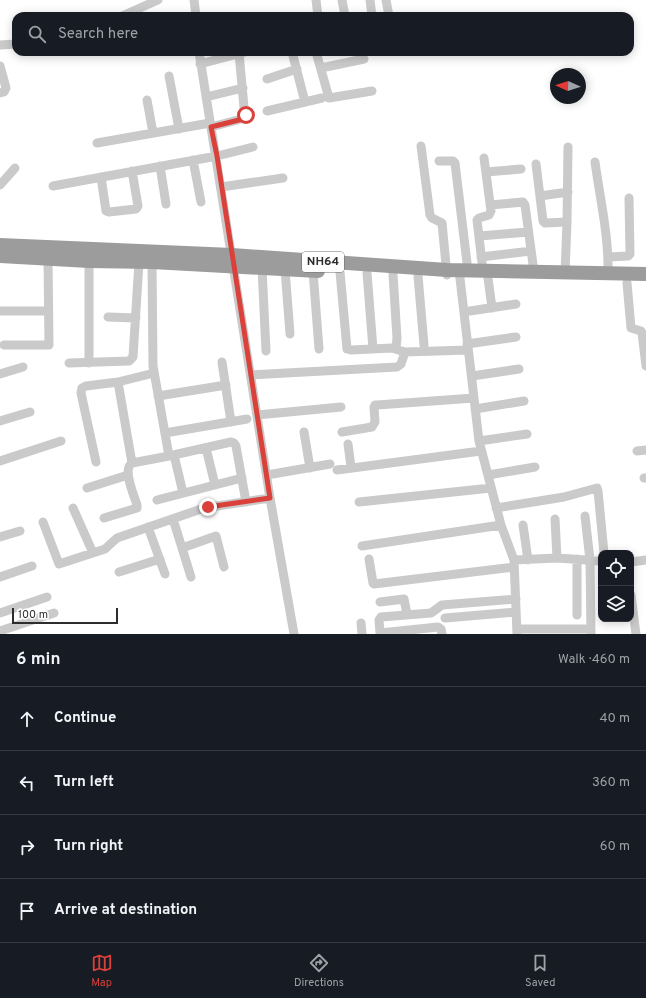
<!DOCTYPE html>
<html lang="en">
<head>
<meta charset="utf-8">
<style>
	:root { --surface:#171b24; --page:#242831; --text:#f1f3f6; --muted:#9ea1a6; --line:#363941; --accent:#d9413a }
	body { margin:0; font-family:Overpass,sans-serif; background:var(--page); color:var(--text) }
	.controls { position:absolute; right:12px; bottom:12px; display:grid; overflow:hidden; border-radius:8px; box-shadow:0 2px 10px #0003 }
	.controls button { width:36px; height:36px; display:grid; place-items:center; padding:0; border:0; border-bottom:1px solid var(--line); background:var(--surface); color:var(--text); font:20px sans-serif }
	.compass { position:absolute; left:550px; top:68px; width:36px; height:36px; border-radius:50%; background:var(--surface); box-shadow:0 2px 10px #0003; rotate:273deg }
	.scale { position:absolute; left:12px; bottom:10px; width:106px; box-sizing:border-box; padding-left:4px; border:2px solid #2d2d2d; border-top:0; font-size:11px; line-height:14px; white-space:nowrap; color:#2d2d2d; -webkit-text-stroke:3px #fff; paint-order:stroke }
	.stop { position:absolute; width:12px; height:12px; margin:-9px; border:3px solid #d9413a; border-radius:50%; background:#fff }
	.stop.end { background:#d9413a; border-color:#fff; box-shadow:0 1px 4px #0008 }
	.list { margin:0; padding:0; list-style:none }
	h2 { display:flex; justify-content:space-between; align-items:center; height:52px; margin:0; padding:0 16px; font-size:17px }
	h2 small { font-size:13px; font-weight:400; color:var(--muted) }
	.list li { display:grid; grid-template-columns:26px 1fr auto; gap:12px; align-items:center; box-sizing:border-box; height:64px; padding:0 16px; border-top:1px solid var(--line) }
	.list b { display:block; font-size:15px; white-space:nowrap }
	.list em { font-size:13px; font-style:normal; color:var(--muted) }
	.icon { flex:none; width:22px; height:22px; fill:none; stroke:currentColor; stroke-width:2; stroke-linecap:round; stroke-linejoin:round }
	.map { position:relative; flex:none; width:646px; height:634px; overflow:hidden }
	.search { position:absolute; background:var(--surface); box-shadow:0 2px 10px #0003; left:12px; right:12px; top:12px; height:44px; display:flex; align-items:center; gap:10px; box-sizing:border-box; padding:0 14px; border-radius:12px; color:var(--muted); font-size:15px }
	.sheet { height:308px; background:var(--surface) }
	nav { display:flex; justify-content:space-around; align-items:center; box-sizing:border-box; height:56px; border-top:1px solid var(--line); background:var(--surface); font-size:11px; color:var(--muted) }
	nav a { display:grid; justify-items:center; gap:2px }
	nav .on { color:var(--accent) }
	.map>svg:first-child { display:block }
</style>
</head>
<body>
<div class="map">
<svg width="646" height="634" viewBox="0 0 646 634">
	<rect width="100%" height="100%" fill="#fff"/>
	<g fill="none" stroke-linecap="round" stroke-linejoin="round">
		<path stroke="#cacaca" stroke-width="9" d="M 194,0 L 196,16
			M 316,0 L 318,16
			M 342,0 L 345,16
			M 370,0 L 372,16
			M 386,0 L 389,16
			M 122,16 L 158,0
			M 0,45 L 16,44
			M 199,52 L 270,498 L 294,634
			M 292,52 L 305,102
			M 316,52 L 329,98 L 372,91
			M 200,64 L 245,52
			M 0,66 L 6,88 L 4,92 L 0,93
			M 321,68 L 364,59
			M 169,76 L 179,129
			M 267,79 L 297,69
			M 206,97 L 243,88
			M 147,100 L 153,133
			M 267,111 L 322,98
			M 211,127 L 245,118 L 239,53
			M 97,143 L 210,123
			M 421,146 L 430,215 L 432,218 L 442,223 L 447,275
			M 193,160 L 201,202
			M 439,161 L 453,161 L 455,163 L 468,271
			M 595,162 C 600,199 609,236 608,274
			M 536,164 L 543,221 L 545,223 L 567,222
			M 160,166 L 166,204
			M 486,172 L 521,169
			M 101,177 L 106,211 L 109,212 L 136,209 L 138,206 L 132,171
			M 0,185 L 15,168
			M 53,186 L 217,156 L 253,147
			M 221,187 L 283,178
			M 540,196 L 568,192
			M 490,205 L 523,202 L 525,205 L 534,272
			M 479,236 L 528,232
			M 481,257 L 531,251
			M 608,257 L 628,256 L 630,254 L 629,198
			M 89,261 L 89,363
			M 152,262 L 153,366 L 169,456
			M 262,268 L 266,351
			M 285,269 L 290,334
			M 459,270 L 479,441 L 501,525 L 514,560 L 517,634
			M 313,271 L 319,349
			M 483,271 L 477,220 L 479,218 L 489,215 L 491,211 L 484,158
			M 340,272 L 347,349 L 351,350 L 392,348 L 405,352
			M 367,273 L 373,349
			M 565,273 L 567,222 L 568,147
			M 393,274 L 397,338 L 396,349
			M 418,276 L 424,345
			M 488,278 L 492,308
			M 627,283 L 631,328 L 641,331 L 642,333 L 646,366
			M 0,311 L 48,311
			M 470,311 L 516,304
			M 108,317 L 136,318
			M 467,344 L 516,337
			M 4,345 L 49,345 L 48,259
			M 222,362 L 231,422
			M 69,363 L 129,361 L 133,357 L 139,262
			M 0,374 L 23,367
			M 251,375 L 397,367 L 401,364 L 405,352 L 468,350
			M 472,376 L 519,369
			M 118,382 L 132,463
			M 158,396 L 226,385
			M 475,409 L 524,401
			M 257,415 L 341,407
			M 0,421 L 30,412
			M 304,432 L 310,468
			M 342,432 L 372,427 L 375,422 L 374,407 L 375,405 L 377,405 L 474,398
			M 165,433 L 247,419
			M 479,441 L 527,434
			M 348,444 L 351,467
			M 206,448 L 215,485
			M 637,451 L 646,450
			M 174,455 L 183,493
			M 0,461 L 61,441
			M 96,462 L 81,393 L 82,388 L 86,386 L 118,382 L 154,373
			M 337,470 L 481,451
			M 267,475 L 330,464
			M 488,475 L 535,467
			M 644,478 L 646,478
			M 87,488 L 128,475
			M 157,500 L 242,478
			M 359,502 L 491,488
			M 73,508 L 93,553
			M 496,508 L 564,497 L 597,488 L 598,491 L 604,553
			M 585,516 L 590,560 L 591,634
			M 104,518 L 137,508 L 137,505 C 134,495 122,469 132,463 L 169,456 L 231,442 L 234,443 L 236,446 L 246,502
			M 173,519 L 191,577
			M 555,519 L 557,558
			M 43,522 L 59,564 L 105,549 L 117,538 L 204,508 L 270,498
			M 523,525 L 528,560
			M 148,527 L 165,574
			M 0,537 L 20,531
			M 362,546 L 501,525
			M 182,548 L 216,536 L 224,567
			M 369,559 L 373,583 L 374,584 L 514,567
			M 577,559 L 577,615
			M 514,560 L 557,558 L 601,561
			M 631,562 L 646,560
			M 119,572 L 160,559
			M 0,577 L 32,566
			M 631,595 L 636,634
			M 380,602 L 404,599 L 407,614
			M 0,613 L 47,597
			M 445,618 L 516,612
			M 361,623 L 362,634
			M 517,629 L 591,629
			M 0,631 L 54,613
			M 442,634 L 441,629 L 438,627 L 380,633 L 379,620 L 381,617 L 431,613 L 442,605 L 516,599"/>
		<path stroke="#9c9c9c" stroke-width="14" d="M 0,245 L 232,255 L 447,270 L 646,274
			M 0,256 L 89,261 L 152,262 L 318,271"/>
	</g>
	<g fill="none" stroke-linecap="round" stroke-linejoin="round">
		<path stroke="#d9413a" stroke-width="5" d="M 208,507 L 270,498 L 217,156 L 211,127 L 243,119 L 246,115"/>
	</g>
	<g text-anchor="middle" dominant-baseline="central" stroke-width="4" stroke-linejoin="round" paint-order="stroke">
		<rect fill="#fff" stroke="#6c6c6c" stroke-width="1" x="302" y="252" width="42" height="20" rx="3"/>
		<g font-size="12" font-weight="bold" fill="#2d2d2d">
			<text x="323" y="262">NH64</text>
		</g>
	</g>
</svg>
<div class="controls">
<button><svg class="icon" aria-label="locate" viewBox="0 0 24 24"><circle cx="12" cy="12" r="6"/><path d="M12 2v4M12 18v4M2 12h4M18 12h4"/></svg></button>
<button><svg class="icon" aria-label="layers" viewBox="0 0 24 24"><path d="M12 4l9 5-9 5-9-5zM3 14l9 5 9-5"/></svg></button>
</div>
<svg class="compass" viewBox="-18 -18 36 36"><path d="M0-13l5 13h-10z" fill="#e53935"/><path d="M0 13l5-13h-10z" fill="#9ea1a6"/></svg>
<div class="scale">100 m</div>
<div class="stop" style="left:246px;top:115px"></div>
<div class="stop end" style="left:208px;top:507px"></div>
<div class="search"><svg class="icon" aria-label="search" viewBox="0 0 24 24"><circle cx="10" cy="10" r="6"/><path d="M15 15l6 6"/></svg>Search here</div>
</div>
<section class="sheet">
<h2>6 min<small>Walk · 460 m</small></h2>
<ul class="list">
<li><svg class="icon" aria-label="ahead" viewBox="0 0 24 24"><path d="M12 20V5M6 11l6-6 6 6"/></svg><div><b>Continue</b></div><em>40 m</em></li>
<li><svg class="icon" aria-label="left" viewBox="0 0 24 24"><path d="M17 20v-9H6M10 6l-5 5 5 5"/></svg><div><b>Turn left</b></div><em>360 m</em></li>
<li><svg class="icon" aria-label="right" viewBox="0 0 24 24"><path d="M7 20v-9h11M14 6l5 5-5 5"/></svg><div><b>Turn right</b></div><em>60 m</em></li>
<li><svg class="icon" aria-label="arrive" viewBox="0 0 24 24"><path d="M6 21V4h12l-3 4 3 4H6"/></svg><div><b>Arrive at destination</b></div></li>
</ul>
</section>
<nav>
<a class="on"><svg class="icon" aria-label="map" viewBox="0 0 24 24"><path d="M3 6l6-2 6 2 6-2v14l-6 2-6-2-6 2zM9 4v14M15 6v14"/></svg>Map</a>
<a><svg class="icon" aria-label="directions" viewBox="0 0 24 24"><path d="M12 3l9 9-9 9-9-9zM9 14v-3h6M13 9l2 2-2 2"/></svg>Directions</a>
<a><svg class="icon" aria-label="saved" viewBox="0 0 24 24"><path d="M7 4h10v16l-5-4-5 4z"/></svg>Saved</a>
</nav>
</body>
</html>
